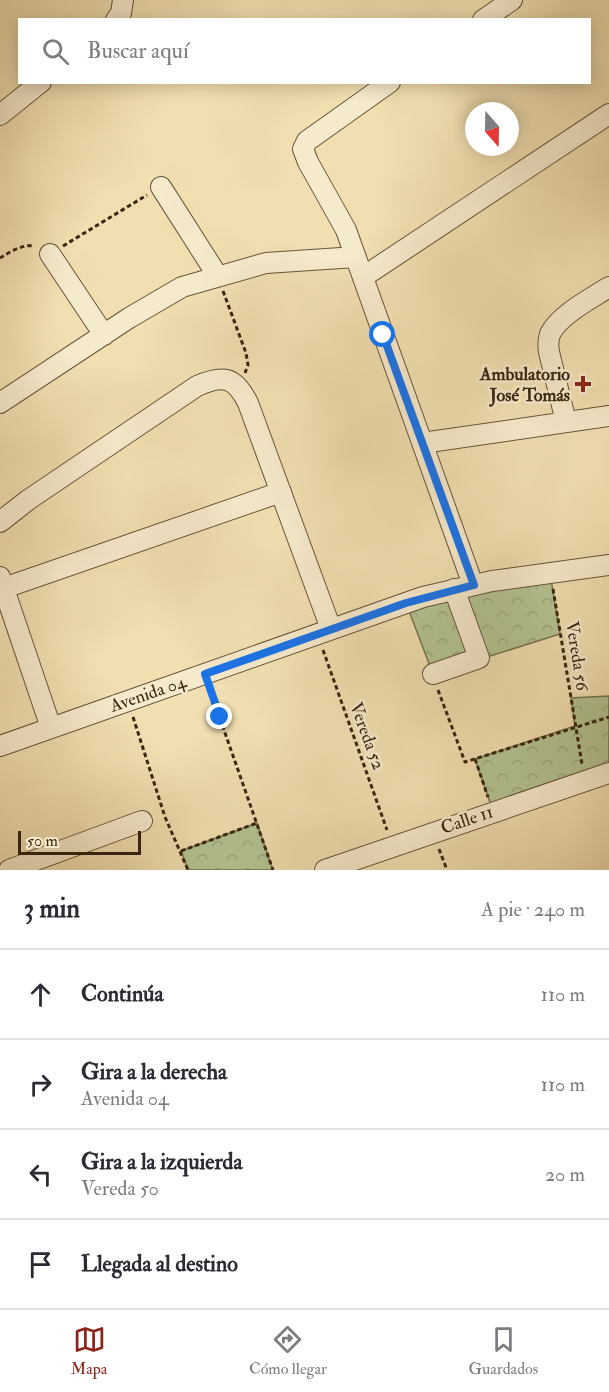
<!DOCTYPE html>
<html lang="es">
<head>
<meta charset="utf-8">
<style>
	:root { --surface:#fff; --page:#f7f7f7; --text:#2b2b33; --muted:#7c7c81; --line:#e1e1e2; --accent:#8f2418 }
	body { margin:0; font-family:"IM FELL Double Pica",serif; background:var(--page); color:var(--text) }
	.compass { position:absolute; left:465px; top:102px; width:54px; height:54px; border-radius:50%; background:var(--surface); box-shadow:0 3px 15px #0003; rotate:160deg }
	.scale { position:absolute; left:18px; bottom:15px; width:123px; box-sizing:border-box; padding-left:6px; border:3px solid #392610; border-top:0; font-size:16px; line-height:21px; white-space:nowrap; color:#392610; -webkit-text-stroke:4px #f6eacc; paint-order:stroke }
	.stop { position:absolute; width:18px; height:18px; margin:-14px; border:4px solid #1a73e8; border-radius:50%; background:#fff }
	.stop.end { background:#1a73e8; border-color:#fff; box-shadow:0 2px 6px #0008 }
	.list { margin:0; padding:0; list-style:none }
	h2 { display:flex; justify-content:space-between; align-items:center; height:78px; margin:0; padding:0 24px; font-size:26px }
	h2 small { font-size:20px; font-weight:400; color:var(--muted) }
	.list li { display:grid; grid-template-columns:39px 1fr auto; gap:18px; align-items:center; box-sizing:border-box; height:90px; padding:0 24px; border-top:2px solid var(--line) }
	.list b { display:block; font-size:22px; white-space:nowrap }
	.list p { margin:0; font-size:20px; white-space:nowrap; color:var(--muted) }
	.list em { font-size:20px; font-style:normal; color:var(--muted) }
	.icon { flex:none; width:33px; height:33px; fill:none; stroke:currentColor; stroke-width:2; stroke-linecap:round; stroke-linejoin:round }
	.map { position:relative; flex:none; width:609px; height:870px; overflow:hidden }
	.search { position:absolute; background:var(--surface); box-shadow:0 3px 15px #0003; left:18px; right:18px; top:18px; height:66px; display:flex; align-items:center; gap:15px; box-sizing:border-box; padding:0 21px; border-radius:0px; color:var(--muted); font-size:22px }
	.sheet { height:438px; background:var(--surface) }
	nav { display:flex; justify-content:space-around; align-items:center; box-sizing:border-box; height:84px; border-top:2px solid var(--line); background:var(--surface); font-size:16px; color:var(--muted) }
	nav a { display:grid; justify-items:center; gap:3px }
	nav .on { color:var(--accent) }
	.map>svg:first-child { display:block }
</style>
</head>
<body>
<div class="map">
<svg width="609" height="870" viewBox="0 0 609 870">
	<defs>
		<pattern id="forest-crowns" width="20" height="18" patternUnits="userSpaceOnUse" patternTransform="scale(1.5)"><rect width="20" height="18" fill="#b3c391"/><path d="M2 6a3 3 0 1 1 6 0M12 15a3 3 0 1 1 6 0" fill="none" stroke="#9ba77c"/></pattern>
	</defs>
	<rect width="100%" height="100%" fill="#f1dfb1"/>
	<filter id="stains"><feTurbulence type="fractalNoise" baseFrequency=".00333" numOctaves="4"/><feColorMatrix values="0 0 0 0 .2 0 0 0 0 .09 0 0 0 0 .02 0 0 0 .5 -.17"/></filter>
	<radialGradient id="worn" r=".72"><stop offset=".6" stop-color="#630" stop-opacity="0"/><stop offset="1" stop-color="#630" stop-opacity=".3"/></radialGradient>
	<path fill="url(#forest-crowns)" stroke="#767450" stroke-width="1.5" d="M 550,573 L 560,634 L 433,674 L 406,603 Z
		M 609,696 L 609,773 L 493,811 L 475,759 L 575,726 L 571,698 Z
		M 257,823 L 273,870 L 188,870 L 181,851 Z"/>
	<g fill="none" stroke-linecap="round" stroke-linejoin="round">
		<defs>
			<path id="minor" d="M 116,20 L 121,13 L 123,0
				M 483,20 L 512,0
				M 390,82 L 307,141 L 303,149 L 308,162 L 346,230 L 473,585
				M 0,115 L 41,82
				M 161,187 L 217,275
				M 50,254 L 104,335
				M 363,277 L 609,114
				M 0,403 L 129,318 L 182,287 L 266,263 L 356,257
				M 566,422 L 549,352 C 548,346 548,340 550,334 C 559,315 592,298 609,287
				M 422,443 L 609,416
				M 0,522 L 28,500 L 197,386 C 224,374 235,377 248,403 L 331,629
				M 0,577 L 51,728
				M 4,588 L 281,492
				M 433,674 L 479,658 L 454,589
				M 0,746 L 423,597 L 492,581 L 609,565
				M 9,870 L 142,821
				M 325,870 L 609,773"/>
		</defs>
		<use href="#minor" stroke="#675438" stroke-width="22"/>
		<path stroke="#392610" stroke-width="3" stroke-dasharray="4.5 3" stroke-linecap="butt" d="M 63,246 L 147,195
			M 0,258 C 10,252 22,244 34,246
			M 223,291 L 246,353 L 248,365 L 245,373
			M 553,589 L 582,764
			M 323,650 L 387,830
			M 210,690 L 273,870
			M 438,690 L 465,762 L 609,717
			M 133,717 L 165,817 L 188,870
			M 475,759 L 488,797
			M 439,849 L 447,870
			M 181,851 L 257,823"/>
		<use href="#minor" stroke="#f6eacc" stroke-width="20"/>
	</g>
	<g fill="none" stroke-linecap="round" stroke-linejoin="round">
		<path stroke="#1a73e8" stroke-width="8" d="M 220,717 L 205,674 L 406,603 L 474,585 L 383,335"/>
	</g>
	<path fill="#8f2418" stroke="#f6eacc" stroke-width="2" d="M580 375h6v6h6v6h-6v6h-6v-6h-6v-6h6z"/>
	<g text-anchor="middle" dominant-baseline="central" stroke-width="5" stroke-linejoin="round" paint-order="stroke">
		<g font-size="18" font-weight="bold" fill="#392610" stroke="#f6eacc" text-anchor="end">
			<text x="570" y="374">Ambulatorio<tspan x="570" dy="21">José Tomás</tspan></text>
		</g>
		<g font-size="18" fill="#392610" stroke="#f6eacc">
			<text transform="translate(577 656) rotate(81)">Vereda 56</text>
			<text transform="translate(148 694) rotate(-19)">Avenida 04</text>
			<text transform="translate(367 736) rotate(70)">Vereda 52</text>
			<text transform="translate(467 820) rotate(-19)">Calle 11</text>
		</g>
	</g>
	<rect width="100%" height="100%" filter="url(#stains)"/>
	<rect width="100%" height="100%" fill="url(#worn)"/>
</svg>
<svg class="compass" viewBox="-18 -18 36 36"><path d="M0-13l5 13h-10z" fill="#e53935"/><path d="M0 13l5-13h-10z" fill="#7c7c81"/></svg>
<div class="scale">50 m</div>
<div class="stop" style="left:383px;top:335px"></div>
<div class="stop end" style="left:220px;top:717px"></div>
<div class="search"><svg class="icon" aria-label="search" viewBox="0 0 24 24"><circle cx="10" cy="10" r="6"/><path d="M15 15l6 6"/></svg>Buscar aquí</div>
</div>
<section class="sheet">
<h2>3 min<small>A pie · 240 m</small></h2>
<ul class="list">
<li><svg class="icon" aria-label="ahead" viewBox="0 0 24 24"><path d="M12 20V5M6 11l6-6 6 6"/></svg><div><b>Continúa</b></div><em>110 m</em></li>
<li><svg class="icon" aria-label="right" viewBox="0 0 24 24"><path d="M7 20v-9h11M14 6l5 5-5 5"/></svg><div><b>Gira a la derecha</b><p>Avenida 04</p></div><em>110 m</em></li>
<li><svg class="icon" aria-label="left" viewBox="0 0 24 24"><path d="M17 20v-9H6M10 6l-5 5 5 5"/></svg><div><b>Gira a la izquierda</b><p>Vereda 50</p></div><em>20 m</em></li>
<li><svg class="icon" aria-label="arrive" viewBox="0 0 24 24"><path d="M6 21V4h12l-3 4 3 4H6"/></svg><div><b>Llegada al destino</b></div></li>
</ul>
</section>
<nav>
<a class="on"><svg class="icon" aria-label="map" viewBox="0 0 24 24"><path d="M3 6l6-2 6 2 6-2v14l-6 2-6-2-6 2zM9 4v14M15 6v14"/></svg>Mapa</a>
<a><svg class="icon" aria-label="directions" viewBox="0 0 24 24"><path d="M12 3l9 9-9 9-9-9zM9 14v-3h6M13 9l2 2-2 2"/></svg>Cómo llegar</a>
<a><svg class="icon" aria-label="saved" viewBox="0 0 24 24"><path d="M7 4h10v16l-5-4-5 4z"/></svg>Guardados</a>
</nav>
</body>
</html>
